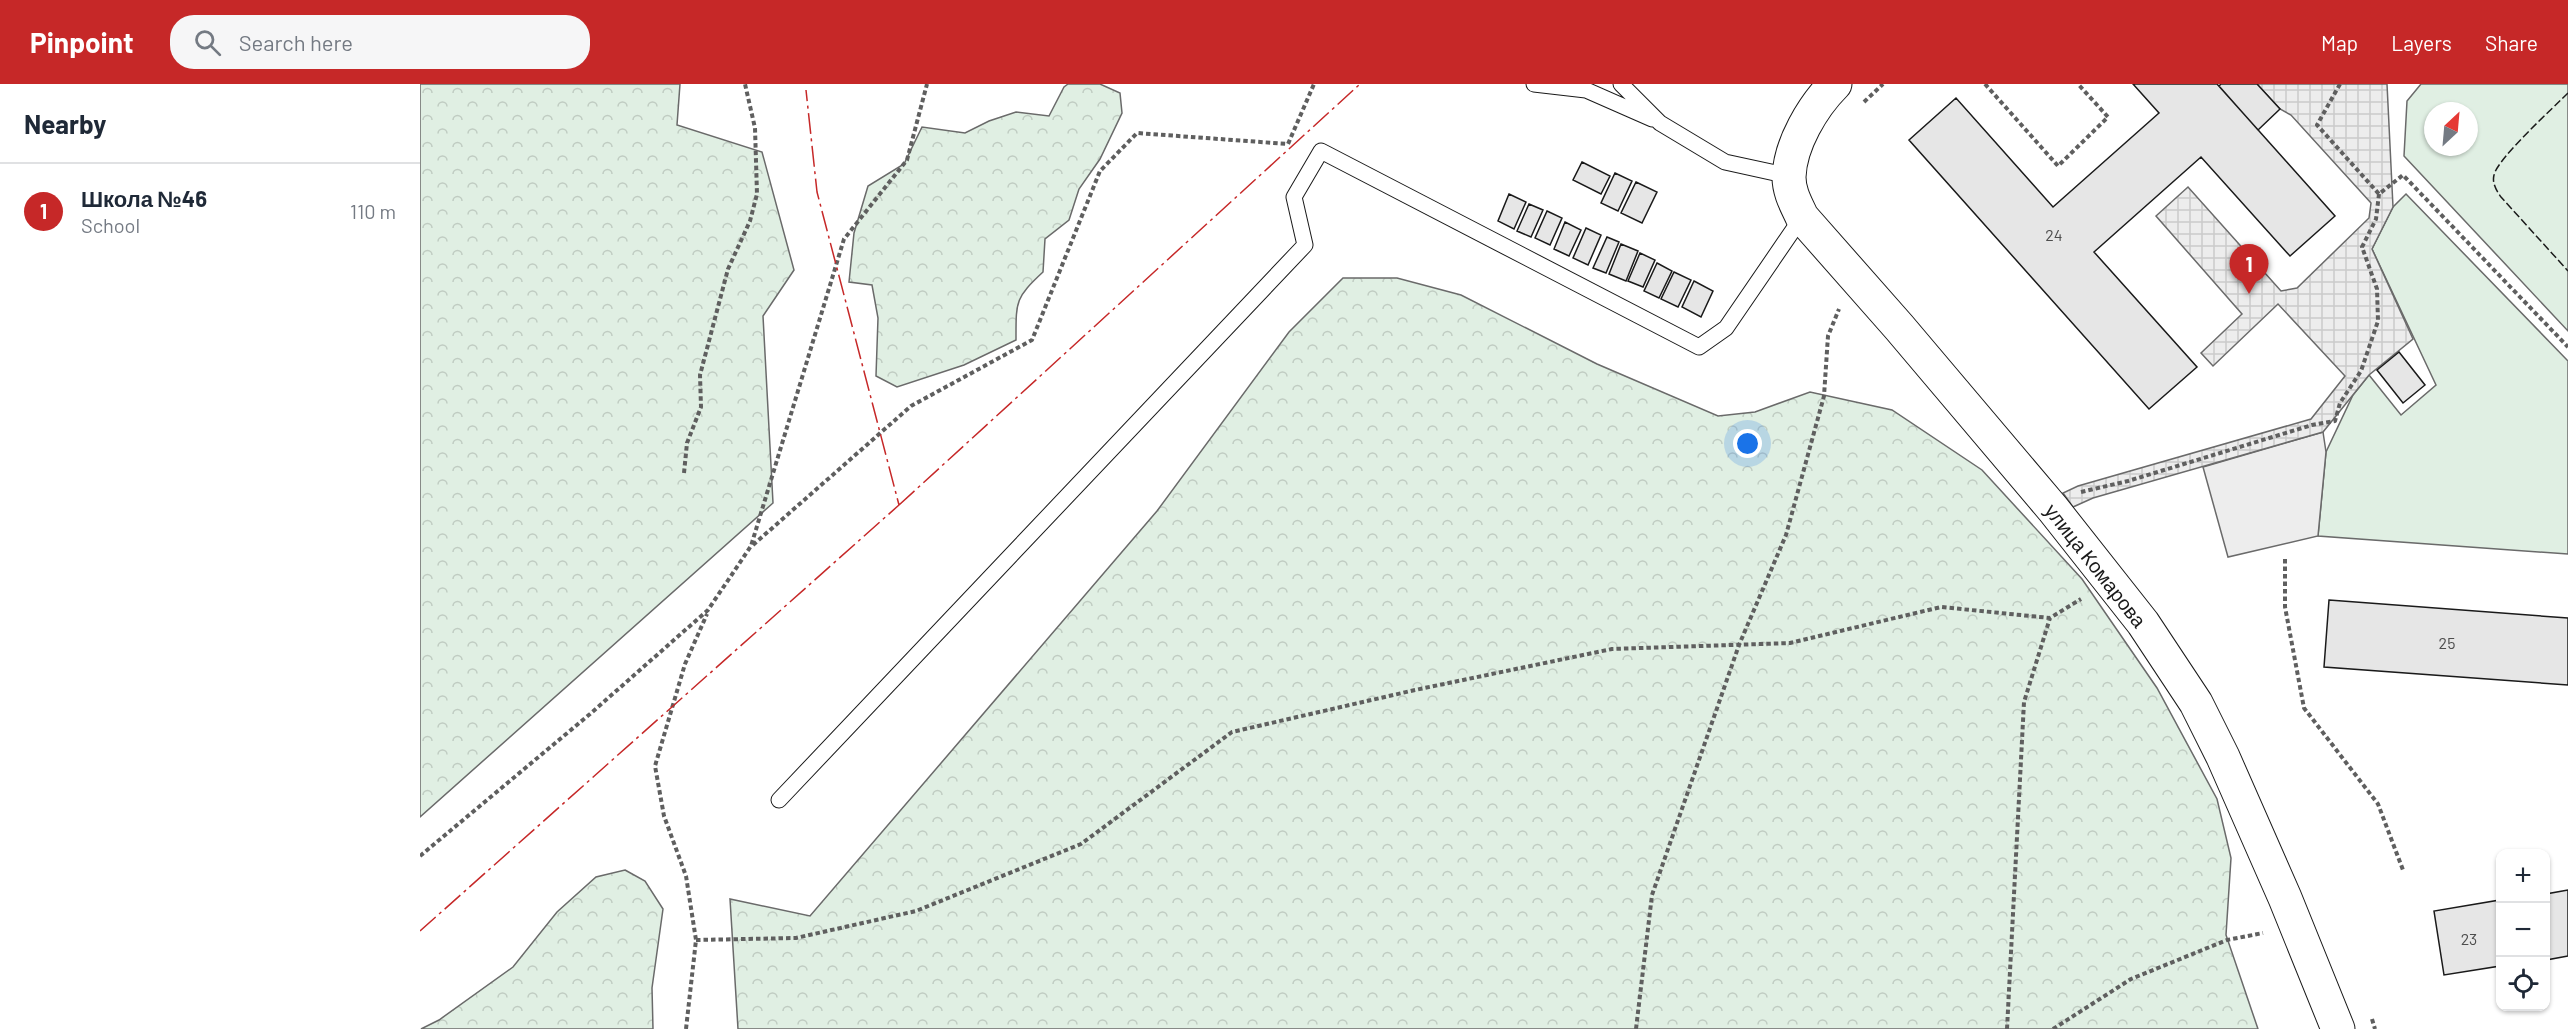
<!DOCTYPE html>
<html lang="en">
<head>
<meta charset="utf-8">
<style>
	:root { --surface:#fff; --page:#f6f6f7; --text:#1f2937; --muted:#747a83; --line:#e0e1e3; --accent:#c62828 }
	body { margin:0; font-family:Barlow,sans-serif; background:var(--page); color:var(--text) }
	.controls { position:absolute; right:18px; bottom:18px; display:grid; overflow:hidden; border-radius:12px; box-shadow:0 2px 4px #0004 }
	.controls button { width:54px; height:54px; display:grid; place-items:center; padding:0; border:0; border-bottom:2px solid var(--line); background:var(--surface); color:var(--text); font:30px sans-serif }
	.compass { position:absolute; left:2004px; top:18px; width:54px; height:54px; border-radius:50%; background:var(--surface); box-shadow:0 2px 4px #0004; rotate:26deg }
	.you { position:absolute; left:1328px; top:360px; width:21px; height:21px; margin:-15px; border:4px solid #fff; border-radius:50%; background:#1a73e8; box-shadow:0 0 0 9px #1a73e833 }
	.badge { display:grid; place-items:center; width:39px; height:39px; border-radius:50%; background:var(--accent); color:#fff; font-size:20px; font-weight:700 }
	.pin { position:absolute; translate:-50% -50px; filter:drop-shadow(0 2px 3px #0008) }
	.pin::after { content:''; position:absolute; top:32px; width:21px; height:18px; background:inherit; clip-path:polygon(0 0,100% 0,50% 100%) }
	.list { margin:0; padding:0; list-style:none }
	h2 { display:flex; justify-content:space-between; align-items:center; height:78px; margin:0; padding:0 24px; font-size:26px }
	h2 small { font-size:20px; font-weight:400; color:var(--muted) }
	.list li { display:grid; grid-template-columns:39px 1fr auto; gap:18px; align-items:center; box-sizing:border-box; height:96px; padding:0 24px; border-top:2px solid var(--line) }
	.list b { display:block; font-size:22px; white-space:nowrap }
	.list p { margin:0; font-size:20px; white-space:nowrap; color:var(--muted) }
	.list em { font-size:20px; font-style:normal; color:var(--muted) }
	.icon { flex:none; width:33px; height:33px; fill:none; stroke:currentColor; stroke-width:2; stroke-linecap:round; stroke-linejoin:round }
	.map { position:relative; flex:none; width:2148px; height:945px; overflow:hidden }
	header { display:flex; align-items:center; gap:36px; box-sizing:border-box; height:84px; padding:0 30px; background:var(--accent); color:#fff }
	header strong { font-size:28px }
	nav { display:flex; gap:33px; margin-inline-start:auto; font-size:21px }
	.search { width:420px; height:54px; background:var(--page); display:flex; align-items:center; gap:15px; box-sizing:border-box; padding:0 21px; border-radius:24px; color:var(--muted); font-size:22px }
	main { display:flex }
	aside { flex:1; background:var(--surface) }
	.map>svg:first-child { display:block }
</style>
</head>
<body>
<header>
<strong>Pinpoint</strong>
<div class="search"><svg class="icon" aria-label="search" viewBox="0 0 24 24"><circle cx="10" cy="10" r="6"/><path d="M15 15l6 6"/></svg>Search here</div>
<nav><a>Map</a><a>Layers</a><a>Share</a></nav>
</header>
<main>
<aside>
<h2>Nearby<small></small></h2>
<ul class="list">
<li><span class="badge">1</span><div><b>Школа №46</b><p>School</p></div><em>110 m</em></li>
</ul>
</aside>
<div class="map">
<svg width="2148" height="945" viewBox="0 0 2148 945">
	<defs>
		<pattern id="forest-crowns" width="20" height="18" patternUnits="userSpaceOnUse" patternTransform="scale(1.5)"><rect width="20" height="18" fill="#e0efe3"/><path d="M2 6a3 3 0 1 1 6 0M12 15a3 3 0 1 1 6 0" fill="none" stroke="#c0ccc2"/></pattern>
		<pattern id="plaza-grid" width="8" height="8" patternUnits="userSpaceOnUse" patternTransform="scale(1.5)"><rect width="8" height="8" fill="#ededed"/><path d="M0 4h8M4 0v8" fill="none" stroke="#cbcbcb"/></pattern>
	</defs>
	<rect width="100%" height="100%" fill="#fff"/>
	<path fill="url(#forest-crowns)" stroke="#6a6a6a" stroke-width="1.5" d="M 0,0 L 260,0 L 257,41 L 342,68 L 374,186 L 343,232 L 353,419 L 0,733 Z
		M 648,0 L 680,0 L 700,9 L 702,29 L 680,75 L 659,105 L 649,136 L 625,155 L 623,188 C 595,214 596,217 596,256 L 544,281 L 477,303 L 456,292 L 458,234 L 452,201 L 429,198 L 434,149 L 448,102 L 484,80 L 502,43 L 545,49 L 569,37 L 596,28 L 629,32 L 644,3 Z
		M 923,194 L 977,194 L 1041,211 L 1177,280 L 1298,332 L 1335,328 L 1390,308 L 1472,326 L 1562,386 L 1662,495 L 1737,604 L 1797,715 L 1811,774 L 1806,851 L 1838,945 L 318,945 L 310,815 L 390,832 L 737,427 L 869,248 Z
		M 205,786 L 225,797 L 243,825 L 232,904 L 233,945 L 1,945 L 19,936 L 93,883 L 137,828 L 176,793 Z"/>
	<path fill="#e0efe3" stroke="#6a6a6a" stroke-width="1.5" fill-rule="evenodd" d="M 2001,0 L 2148,0 L 2148,247 L 1984,72 L 1987,17 ZM 2013,27 L 2049,27 L 2049,63 L 2013,63 Z
		M 1986,110 L 2148,277 L 2148,470 L 1898,452 L 1906,368 L 1933,311 L 1949,291 L 1981,331 L 2016,301 L 1952,165 L 1973,123 Z"/>
	<path fill="#ededed" stroke="#6a6a6a" stroke-width="1.5" d="M 1903,348 L 1906,368 L 1898,452 L 1808,473 L 1783,383 Z"/>
	<path fill="url(#plaza-grid)" stroke="#6a6a6a" stroke-width="1.5" d="M 1837,0 L 1967,0 L 1973,123 L 1952,165 L 1993,255 L 1949,291 L 1903,348 L 1673,414 L 1653,423 L 1643,409 L 1658,402 L 1891,335 L 1925,292 L 1858,220 L 1793,282 L 1781,269 L 1822,230 L 1736,132 L 1768,103 L 1861,207 L 1877,204 L 1949,134 L 1951,119 L 1871,31 L 1860,25 Z"/>
	<path fill="#e6e6e6" stroke="#1a1a1a" stroke-width="1.5" d="M 1713,0 L 1797,0 L 1915,132 L 1870,172 L 1781,73 L 1674,168 L 1777,283 L 1729,325 L 1489,56 L 1536,14 L 1633,123 L 1739,29 Z
		M 1801,0 L 1837,0 L 1860,25 L 1838,46 L 1799,2 Z
		M 1162,78 L 1190,92 L 1181,110 L 1153,96 Z
		M 1195,89 L 1212,97 L 1198,127 L 1181,119 Z
		M 1216,98 L 1237,108 L 1222,139 L 1201,129 Z
		M 1089,110 L 1106,118 L 1094,145 L 1078,137 Z
		M 1109,120 L 1123,126 L 1111,153 L 1097,147 Z
		M 1127,127 L 1142,134 L 1130,161 L 1115,154 Z
		M 1145,138 L 1161,146 L 1149,172 L 1134,165 Z
		M 1166,144 L 1181,151 L 1168,181 L 1153,174 Z
		M 1187,153 L 1199,158 L 1186,189 L 1173,184 Z
		M 1201,160 L 1218,167 L 1206,197 L 1189,190 Z
		M 1220,169 L 1235,176 L 1223,203 L 1208,197 Z
		M 1237,179 L 1252,187 L 1239,214 L 1224,207 Z
		M 1254,188 L 1271,196 L 1258,223 L 1241,215 Z
		M 1274,197 L 1293,207 L 1281,233 L 1262,223 Z
		M 1979,268 L 2005,301 L 1983,319 L 1957,286 Z
		M 1909,516 L 2148,534 L 2148,601 L 1904,583 Z
		M 2148,806 L 2148,872 L 2126,876 L 2126,810 Z
		M 2080,816 L 2080,882 L 2024,891 L 2014,827 Z"/>
	<g fill="none" stroke-linecap="round" stroke-linejoin="round">
		<defs>
			<path id="lane" d="M 1114,0 L 1166,6 L 1232,35
				M 1201,0 L 1240,39 L 1305,78 L 1369,92
				M 359,716 L 885,161 L 874,113 L 901,67 L 1279,263 L 1306,244 L 1382,133"/>
			<path id="secondary" d="M 1415,0 C 1393,22 1370,60 1369,93 C 1369,108 1376,120 1382,133 L 1479,243 L 1633,425 L 1723,539 L 1776,619 L 1803,673 L 1865,814 L 1918,945"/>
		</defs>
		<use href="#lane" stroke="#1a1a1a" stroke-width="17"/>
		<use href="#secondary" stroke="#1a1a1a" stroke-width="35"/>
		<path stroke="#5f5f5f" stroke-width="4" stroke-dasharray="4.5 3" stroke-linecap="butt" d="M 1565,0 L 1638,82 L 1688,33 L 1658,0
			M 1920,0 L 1897,41 L 1959,110 L 1983,91 L 2148,263
			M 1444,18 L 1463,0
			M 264,389 L 267,359 L 281,323 L 280,291 L 308,185 L 330,137 L 337,110 L 335,44 L 325,0
			M 1661,408 L 1708,397 L 1892,341 L 1915,337 L 1920,319 L 1941,287 L 1958,237 L 1957,205 L 1942,163 L 1956,135 L 1959,110
			M 333,461 L 491,322 L 612,256 L 680,87 L 717,49 L 868,60 L 894,0
			M 1865,475 L 1865,523 L 1884,624 L 1958,720 L 1983,786
			M 0,772 L 170,630 L 288,526 L 331,462 L 424,155 L 487,76 L 507,0
			M 276,856 L 376,854 L 496,827 L 661,760 L 812,648 L 995,606 L 1192,565 L 1370,559 L 1521,523 L 1630,534 L 1661,515
			M 1952,935 L 1955,945
			M 266,945 L 276,856 L 266,792 L 244,732 L 235,682 L 265,580 L 287,530
			M 1216,945 L 1232,811 L 1319,561 L 1366,451 L 1404,312 L 1408,252 L 1419,225
			M 1587,945 L 1604,618 L 1630,534
			M 1633,945 L 1711,895 L 1807,856 L 1843,849"/>
		<use href="#lane" stroke="#fff" stroke-width="15"/>
		<use href="#secondary" stroke="#fff" stroke-width="33"/>
		<path stroke="#1a1a1a" stroke-width="1.5" stroke-dasharray="8 3" stroke-linecap="butt" d="M 2148,9 C 2134,23 2077,75 2074,91 C 2072,99 2076,106 2081,113 L 2148,187"/>
		<path stroke="#c62828" stroke-width="1.5" stroke-dasharray="21 4.5 3 4.5" stroke-linecap="butt" d="M 479,421 L 940,0
			M 0,847 L 479,421 L 397,108 L 386,6"/>
	</g>
	<g text-anchor="middle" dominant-baseline="central" stroke-width="4.5" stroke-linejoin="round" paint-order="stroke">
		<g font-size="16" fill="#4d4d4d">
			<text x="1634" y="150">24</text>
			<text x="2027" y="558">25</text>
			<text x="2049" y="854">23</text>
		</g>
		<g font-size="20" fill="#1a1a1a" stroke="#fff">
			<text transform="translate(1676 481) rotate(52)">улица Комарова</text>
		</g>
	</g>
</svg>
<div class="controls">
<button>+</button>
<button>−</button>
<button><svg class="icon" aria-label="locate" viewBox="0 0 24 24"><circle cx="12" cy="12" r="6"/><path d="M12 2v4M12 18v4M2 12h4M18 12h4"/></svg></button>
</div>
<svg class="compass" viewBox="-18 -18 36 36"><path d="M0-13l5 13h-10z" fill="#e53935"/><path d="M0 13l5-13h-10z" fill="#747a83"/></svg>
<div class="you"></div>
<div class="pin badge" style="left:1829px;top:210px">1</div>
</div>
</main>
</body>
</html>
